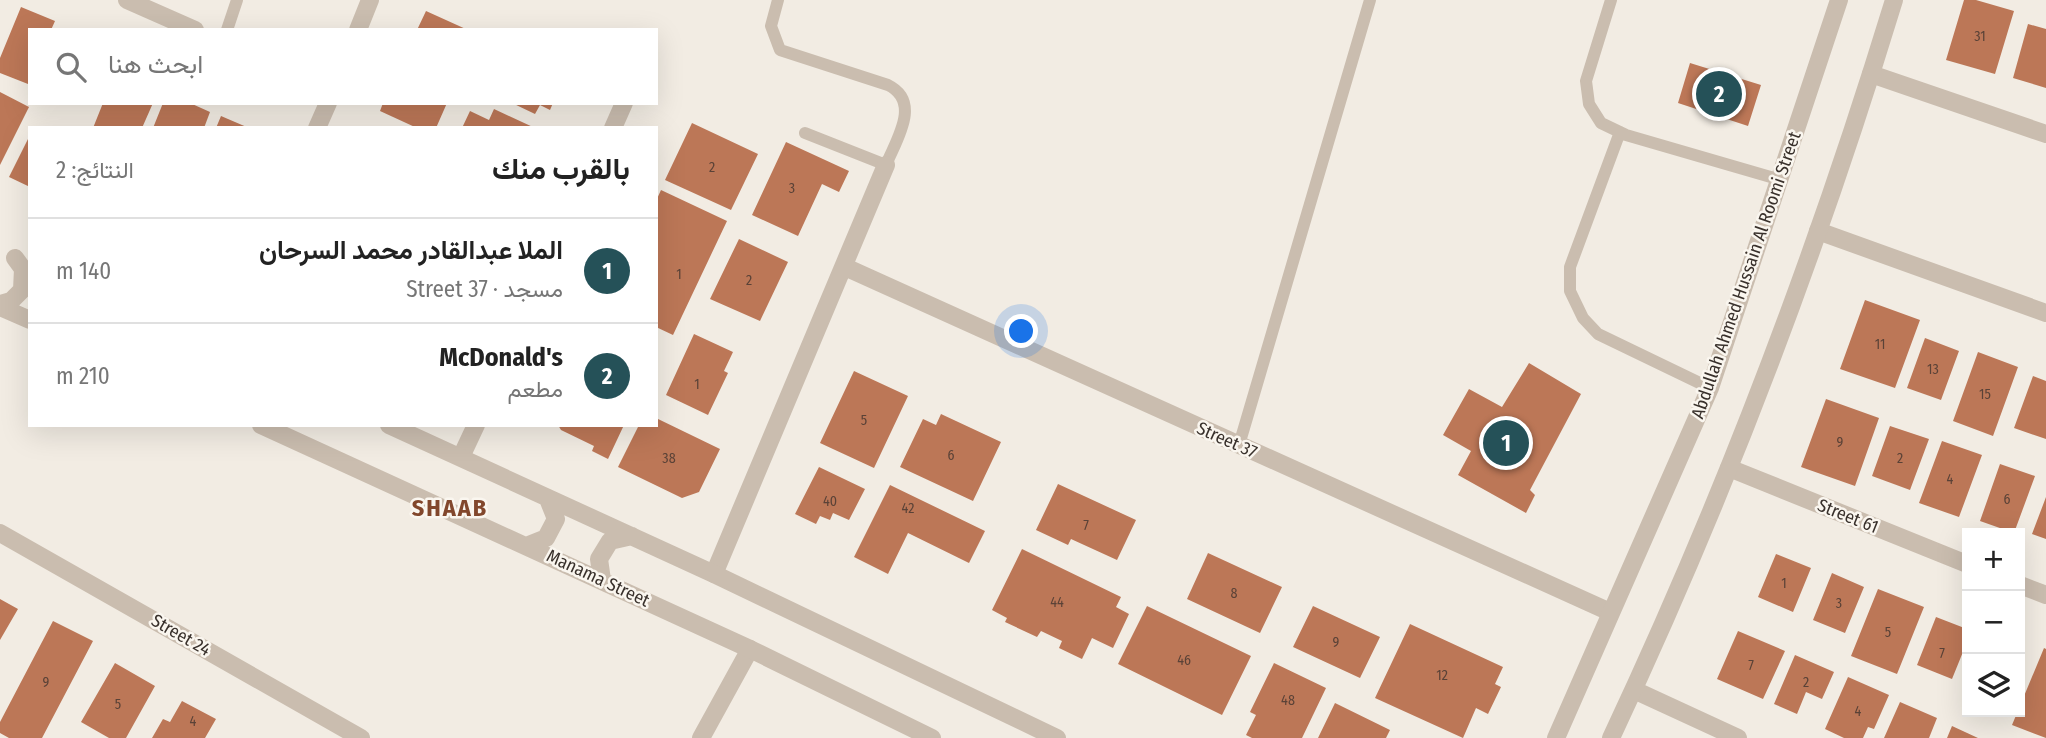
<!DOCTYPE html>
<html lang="ar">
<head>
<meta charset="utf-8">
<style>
	:root { --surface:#fff; --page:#f6f6f6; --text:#222; --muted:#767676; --line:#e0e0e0; --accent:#255158 }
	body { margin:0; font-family:"Fira Sans Condensed",Vazirmatn,sans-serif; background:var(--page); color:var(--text); direction:rtl }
	.controls { position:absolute; right:21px; bottom:21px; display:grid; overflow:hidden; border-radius:0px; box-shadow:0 7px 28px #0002 }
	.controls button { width:63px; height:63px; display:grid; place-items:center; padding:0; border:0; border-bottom:2px solid var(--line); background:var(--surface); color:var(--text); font:35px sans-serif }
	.you { position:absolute; left:1022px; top:332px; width:24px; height:24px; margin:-18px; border:5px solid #fff; border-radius:50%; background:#1a73e8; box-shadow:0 0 0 10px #1a73e833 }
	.badge { display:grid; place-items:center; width:46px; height:46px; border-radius:50%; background:var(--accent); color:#fff; font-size:23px; font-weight:700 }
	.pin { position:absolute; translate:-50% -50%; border:4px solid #fff; box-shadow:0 2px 7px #0006 }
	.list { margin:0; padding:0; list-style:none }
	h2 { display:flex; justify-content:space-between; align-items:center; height:91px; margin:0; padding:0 28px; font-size:30px }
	h2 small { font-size:23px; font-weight:400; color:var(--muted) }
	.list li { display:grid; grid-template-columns:46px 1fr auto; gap:21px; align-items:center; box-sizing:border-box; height:105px; padding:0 28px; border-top:2px solid var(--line) }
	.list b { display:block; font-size:26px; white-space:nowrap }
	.list p { margin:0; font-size:23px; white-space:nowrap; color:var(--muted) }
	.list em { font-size:23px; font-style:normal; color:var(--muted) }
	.icon { flex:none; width:38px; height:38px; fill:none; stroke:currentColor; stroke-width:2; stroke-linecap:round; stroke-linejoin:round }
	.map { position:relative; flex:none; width:2046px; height:738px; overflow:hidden; direction:ltr }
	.search { position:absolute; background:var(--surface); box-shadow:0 7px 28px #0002; left:28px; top:28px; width:630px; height:77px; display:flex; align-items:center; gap:18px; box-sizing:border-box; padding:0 24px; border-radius:0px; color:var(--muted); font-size:26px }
	.panel { position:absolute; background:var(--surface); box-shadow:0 7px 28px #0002; left:28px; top:126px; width:630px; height:301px; border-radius:0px; direction:rtl }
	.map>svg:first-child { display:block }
</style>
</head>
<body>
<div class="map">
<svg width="2046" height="738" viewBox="0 0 2046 738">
	<rect width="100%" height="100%" fill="#f2ece3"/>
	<path fill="#bc7757" d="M 1964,0 L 1976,0 L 2014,11 L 1995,74 L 1946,60 Z
		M 21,7 L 55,21 L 51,30 L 30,30 L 28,84 L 0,73 L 0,58 Z
		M 426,11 L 468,30 L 417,30 Z
		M 2028,24 L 2046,29 L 2046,88 L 2013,78 Z
		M 1690,63 L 1761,85 L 1748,126 L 1678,103 Z
		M 0,92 L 29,107 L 0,165 Z
		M 103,103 L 153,103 L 142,128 L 93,128 Z
		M 163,103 L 190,103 L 210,112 L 204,128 L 153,128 Z
		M 383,103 L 447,103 L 436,128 L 417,128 L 380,111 Z
		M 512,103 L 553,103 L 550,110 L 540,105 L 535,114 Z
		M 494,109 L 535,128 L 462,128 L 470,111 L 489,120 Z
		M 221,116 L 249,128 L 216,128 Z
		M 692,123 L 758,154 L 731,210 L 665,180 Z
		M 30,135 L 30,187 L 9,177 Z
		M 786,142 L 849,171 L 839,192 L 822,184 L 798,236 L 752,215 Z
		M 661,190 L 727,221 L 673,335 L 656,327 L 656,201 Z
		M 739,239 L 788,262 L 760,321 L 710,299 Z
		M 1865,300 L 1920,320 L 1895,388 L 1840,369 Z
		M 694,334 L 733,352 L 724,371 L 728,373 L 708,415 L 666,395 Z
		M 1925,338 L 1959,351 L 1941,400 L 1907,388 Z
		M 1978,352 L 2018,367 L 1993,436 L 1953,421 Z
		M 1529,363 L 1581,394 L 1530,490 L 1535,495 L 1526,513 L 1458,475 L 1471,451 L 1443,435 L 1469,389 L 1502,407 Z
		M 854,371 L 908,396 L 874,468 L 820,443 Z
		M 2033,376 L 2046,381 L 2046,439 L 2014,428 Z
		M 1826,399 L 1879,418 L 1855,486 L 1801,467 Z
		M 941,414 L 1001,442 L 973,501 L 900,467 L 923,419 L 936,425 Z
		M 656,418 L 720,449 L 699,492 L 682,498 L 618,467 L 639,425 L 656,425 Z
		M 558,425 L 624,425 L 608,459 L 592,451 L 594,446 L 561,430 Z
		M 1890,426 L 1929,439 L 1910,490 L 1872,476 Z
		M 1942,441 L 1982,455 L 1959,517 L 1919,503 Z
		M 2000,464 L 2035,476 L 2014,533 L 1980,521 Z
		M 819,467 L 865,489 L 849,520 L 833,513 L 830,520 L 820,516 L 816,524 L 795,514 Z
		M 1058,484 L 1136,520 L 1117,560 L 1071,539 L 1068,545 L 1036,530 Z
		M 890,485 L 985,531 L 969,563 L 908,533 L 888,574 L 854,557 Z
		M 2046,497 L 2046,539 L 2032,534 Z
		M 1022,549 L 1121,597 L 1116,607 L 1129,614 L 1113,648 L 1092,638 L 1082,659 L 1059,648 L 1062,641 L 1041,631 L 1037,637 L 1005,622 L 1007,618 L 992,610 Z
		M 1208,553 L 1282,587 L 1260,633 L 1187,599 Z
		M 1776,554 L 1811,568 L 1793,612 L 1758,597 Z
		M 1832,573 L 1864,587 L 1845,633 L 1813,620 Z
		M 1878,589 L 1924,607 L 1897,674 L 1851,656 Z
		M 0,599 L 18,609 L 0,640 Z
		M 1147,606 L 1251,656 L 1222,715 L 1118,664 Z
		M 1313,606 L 1380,637 L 1360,678 L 1293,647 Z
		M 1936,617 L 1967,629 L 1967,642 L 1952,679 L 1917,665 Z
		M 53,621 L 93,641 L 42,738 L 9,738 L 0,733 L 0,722 Z
		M 1410,624 L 1503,667 L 1495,684 L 1501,687 L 1488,714 L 1476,708 L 1463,738 L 1375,698 Z
		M 1738,631 L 1785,651 L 1763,699 L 1717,679 Z
		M 2044,648 L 2046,649 L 2046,738 L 2012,725 Z
		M 1795,655 L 1834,672 L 1822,699 L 1806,692 L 1797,714 L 1774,704 Z
		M 115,663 L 155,686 L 126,738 L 109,738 L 81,722 Z
		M 1274,663 L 1326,688 L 1302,738 L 1252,738 L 1246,735 L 1256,715 L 1250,712 Z
		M 1848,677 L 1889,695 L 1874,729 L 1868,727 L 1863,738 L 1844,738 L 1825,729 Z
		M 182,701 L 216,719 L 205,738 L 152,738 L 163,719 L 170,722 Z
		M 1900,702 L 1937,718 L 1929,738 L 1884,738 Z
		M 1335,703 L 1390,730 L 1386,738 L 1318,738 Z
		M 1952,726 L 1978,738 L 1947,738 Z"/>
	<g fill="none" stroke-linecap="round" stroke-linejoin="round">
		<path stroke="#cabdaf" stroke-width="12" d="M 778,0 L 771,26 L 780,50 L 888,85 C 922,102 896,140 886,165 L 805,133
			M 1611,0 L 1586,81 L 1589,104 L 1601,123 L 1626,135 L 1781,180
			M 227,30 L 237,0
			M 1620,132 L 1570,267 L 1570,291 L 1583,318 L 1598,334 L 1710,388
			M 1239,445 L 1370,0"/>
		<path stroke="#cabdaf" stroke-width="18" d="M 127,0 L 195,30
			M 358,30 L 370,0
			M 1871,74 L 2046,134
			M 317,128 L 328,103
			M 613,128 L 624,103
			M 1818,231 L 2046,313
			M 845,267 L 1610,612
			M 461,457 L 476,425
			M 1729,468 L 1967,564
			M 0,533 L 361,738
			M 714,574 L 886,165
			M 2020,585 L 2046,595
			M 1634,690 L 1738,738
			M 701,738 L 750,649"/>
		<path stroke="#cabdaf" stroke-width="18" d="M 0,304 L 11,301 L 22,290 L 23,269 L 15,258
			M 0,307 L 30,320
			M 261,425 L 750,649 L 932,738
			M 389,425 L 714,574 L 1057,738
			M 526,546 L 546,538 L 556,519 L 548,499
			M 602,580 L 599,559 L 610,541 L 632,536
			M 1556,738 L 1710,388 L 1839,0
			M 1611,738 C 1723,500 1817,252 1894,0"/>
	</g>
	<g text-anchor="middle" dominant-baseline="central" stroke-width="5" stroke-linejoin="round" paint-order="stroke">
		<g font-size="14" fill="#5a4237">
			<text x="1980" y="36">31</text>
			<text x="712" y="167">2</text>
			<text x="792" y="188">3</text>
			<text x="679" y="274">1</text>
			<text x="749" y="280">2</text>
			<text x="1880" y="344">11</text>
			<text x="1933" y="369">13</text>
			<text x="697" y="384">1</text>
			<text x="1985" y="394">15</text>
			<text x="864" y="420">5</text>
			<text x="1840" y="442">9</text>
			<text x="951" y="455">6</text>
			<text x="669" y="458">38</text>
			<text x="1900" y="458">2</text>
			<text x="1950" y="479">4</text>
			<text x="2007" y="499">6</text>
			<text x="830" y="501">40</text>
			<text x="908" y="508">42</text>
			<text x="1086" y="525">7</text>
			<text x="1784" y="583">1</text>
			<text x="1234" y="593">8</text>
			<text x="1057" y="602">44</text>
			<text x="1839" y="603">3</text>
			<text x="1888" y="632">5</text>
			<text x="1336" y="642">9</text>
			<text x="1942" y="653">7</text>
			<text x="1184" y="660">46</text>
			<text x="1751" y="665">7</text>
			<text x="1442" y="675">12</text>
			<text x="46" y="682">9</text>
			<text x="1806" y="682">2</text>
			<text x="1288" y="700">48</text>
			<text x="118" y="704">5</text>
			<text x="1858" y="711">4</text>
			<text x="193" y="721">4</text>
		</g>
		<g font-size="18" fill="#39312c" stroke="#faf6ef">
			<text transform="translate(1746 275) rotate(-71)">Abdullah Ahmed Hussain Al Roomi Street</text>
			<text transform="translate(1227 440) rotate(24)">Street 37</text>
			<text transform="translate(1848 516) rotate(22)">Street 61</text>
			<text transform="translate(598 578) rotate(25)">Manama Street</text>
			<text transform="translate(181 635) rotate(30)">Street 24</text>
		</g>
		<g font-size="24" font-weight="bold" letter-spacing="2" fill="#82472c" stroke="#faf6ef">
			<text x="450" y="508">SHAAB</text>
		</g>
	</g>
</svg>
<div class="controls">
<button>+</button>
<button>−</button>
<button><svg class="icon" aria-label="layers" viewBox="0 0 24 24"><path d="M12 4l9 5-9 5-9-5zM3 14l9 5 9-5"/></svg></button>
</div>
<div class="you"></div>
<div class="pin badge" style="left:1506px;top:443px">1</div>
<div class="pin badge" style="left:1719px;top:94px">2</div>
<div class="search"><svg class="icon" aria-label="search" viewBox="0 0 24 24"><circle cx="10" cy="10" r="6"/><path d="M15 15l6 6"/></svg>ابحث هنا</div>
<section class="panel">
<h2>بالقرب منك<small>النتائج: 2</small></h2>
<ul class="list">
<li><span class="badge">1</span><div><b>الملا عبدالقادر محمد السرحان</b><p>مسجد · Street 37</p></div><em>140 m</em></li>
<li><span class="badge">2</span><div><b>McDonald's</b><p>مطعم</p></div><em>210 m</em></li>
</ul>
</section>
</div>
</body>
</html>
